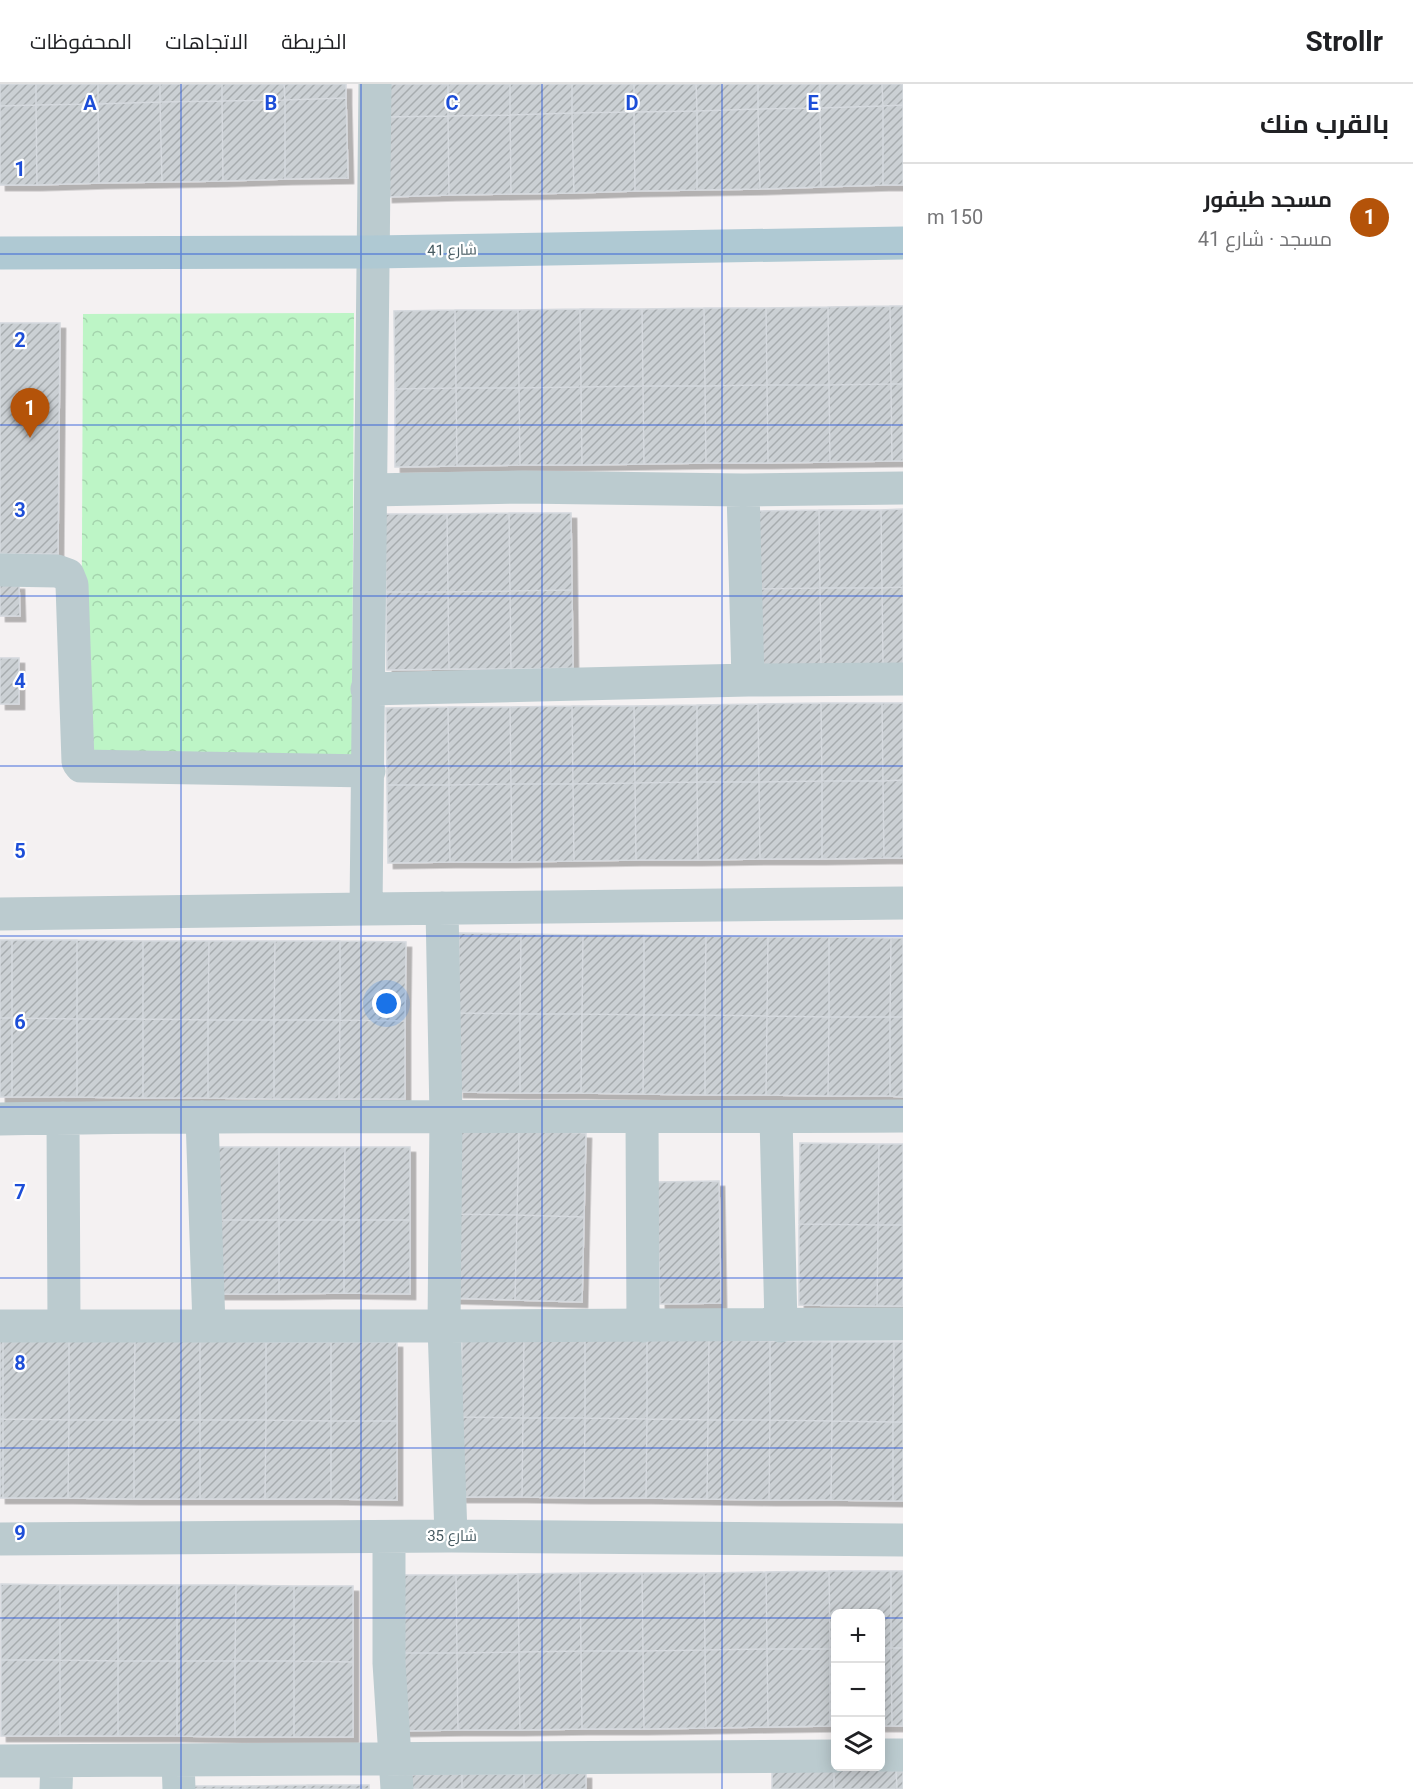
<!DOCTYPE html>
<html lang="ar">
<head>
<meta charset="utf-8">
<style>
	:root { --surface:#fff; --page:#f2f2f2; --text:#202124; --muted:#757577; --line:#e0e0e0; --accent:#b45309 }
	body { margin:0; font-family:Roboto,Cairo,sans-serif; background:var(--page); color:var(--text); direction:rtl }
	.controls { position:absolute; right:18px; bottom:18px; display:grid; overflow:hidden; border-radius:9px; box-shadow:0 3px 15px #0003 }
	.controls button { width:54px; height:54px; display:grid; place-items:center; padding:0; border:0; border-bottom:2px solid var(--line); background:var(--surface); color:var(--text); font:30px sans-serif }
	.you { position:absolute; left:387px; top:920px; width:21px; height:21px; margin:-15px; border:4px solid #fff; border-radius:50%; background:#1a73e8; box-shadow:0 0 0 9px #1a73e833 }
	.badge { display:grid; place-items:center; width:39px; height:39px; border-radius:50%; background:var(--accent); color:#fff; font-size:20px; font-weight:700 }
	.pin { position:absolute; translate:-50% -50px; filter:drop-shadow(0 2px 3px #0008) }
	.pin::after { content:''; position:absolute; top:32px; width:21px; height:18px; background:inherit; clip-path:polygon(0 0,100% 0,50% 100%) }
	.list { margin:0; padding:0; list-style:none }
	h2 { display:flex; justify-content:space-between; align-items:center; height:78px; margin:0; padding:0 24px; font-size:26px }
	h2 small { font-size:20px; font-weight:400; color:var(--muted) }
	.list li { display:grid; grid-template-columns:39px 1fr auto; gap:18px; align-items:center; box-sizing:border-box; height:108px; padding:0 24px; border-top:2px solid var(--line) }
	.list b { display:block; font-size:22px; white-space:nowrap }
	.list p { margin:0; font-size:20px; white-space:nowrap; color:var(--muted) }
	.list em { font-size:20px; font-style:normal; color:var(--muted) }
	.icon { flex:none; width:33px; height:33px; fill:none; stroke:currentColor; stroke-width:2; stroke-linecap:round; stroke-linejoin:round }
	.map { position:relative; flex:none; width:903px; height:1705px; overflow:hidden; direction:ltr }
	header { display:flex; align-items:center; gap:36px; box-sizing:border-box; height:84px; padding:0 30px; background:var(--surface); border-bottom:2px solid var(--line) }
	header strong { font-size:28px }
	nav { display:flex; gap:33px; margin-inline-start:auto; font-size:21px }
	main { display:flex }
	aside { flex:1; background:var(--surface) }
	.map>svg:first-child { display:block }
</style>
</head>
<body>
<header>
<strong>Strollr</strong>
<nav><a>الخريطة</a><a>الاتجاهات</a><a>المحفوظات</a></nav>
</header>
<main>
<aside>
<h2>بالقرب منك<small></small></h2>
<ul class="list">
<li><span class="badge">1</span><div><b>مسجد طيفور</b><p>مسجد · شارع 41</p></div><em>150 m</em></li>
</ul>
</aside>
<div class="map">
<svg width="903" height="1705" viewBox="0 0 903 1705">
	<defs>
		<pattern id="forest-crowns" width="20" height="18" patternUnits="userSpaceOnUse" patternTransform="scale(1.5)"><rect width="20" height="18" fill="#bdf5c6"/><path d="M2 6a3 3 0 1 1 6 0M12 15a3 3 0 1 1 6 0" fill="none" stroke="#a4d4ad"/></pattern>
		<pattern id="building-hatch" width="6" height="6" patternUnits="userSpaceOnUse" patternTransform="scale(1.5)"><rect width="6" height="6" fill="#cbd0d4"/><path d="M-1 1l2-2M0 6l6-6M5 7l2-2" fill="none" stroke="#a7acaf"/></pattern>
		<filter id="shadow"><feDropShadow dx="5.5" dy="5.5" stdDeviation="0" flood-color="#0004"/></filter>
	</defs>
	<rect width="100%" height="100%" fill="#f4f1f2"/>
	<path fill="url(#forest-crowns)" d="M 354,229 L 352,679 L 81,680 L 83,230 Z"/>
	<path fill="url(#building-hatch)" stroke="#d5d9de" stroke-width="1.5" filter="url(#shadow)" d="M 0,0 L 36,0 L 36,21 L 0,22 Z
		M 36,0 L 98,0 L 98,20 L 36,21 Z
		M 98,0 L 160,0 L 160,18 L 98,20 Z
		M 160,0 L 222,0 L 222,17 L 160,18 Z
		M 222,0 L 284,0 L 285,16 L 222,17 Z
		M 284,0 L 346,0 L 346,14 L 285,16 Z
		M 386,0 L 448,0 L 448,32 L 386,33 Z
		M 448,0 L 510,0 L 510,31 L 448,32 Z
		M 510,0 L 572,0 L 572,29 L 510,31 Z
		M 572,0 L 634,0 L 634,28 L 572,29 Z
		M 634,0 L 696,0 L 697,27 L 634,28 Z
		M 696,0 L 758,0 L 758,25 L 697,27 Z
		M 758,0 L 820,0 L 820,24 L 758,25 Z
		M 820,0 L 882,0 L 883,22 L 820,24 Z
		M 882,0 L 903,0 L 903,21 L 883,22 Z
		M 346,14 L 348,94 L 285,95 L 285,16 Z
		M 285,16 L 285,95 L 223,97 L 222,17 Z
		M 222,17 L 223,97 L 162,98 L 160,18 Z
		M 160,18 L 162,98 L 99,99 L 98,20 Z
		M 98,20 L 99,99 L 37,101 L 36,21 Z
		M 36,21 L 37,101 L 0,101 L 0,22 Z
		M 903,21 L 903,101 L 883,101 L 883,22 Z
		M 883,22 L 883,101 L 821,103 L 820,24 Z
		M 820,24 L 821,103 L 760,105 L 758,25 Z
		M 758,25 L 760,105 L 697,106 L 697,27 Z
		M 697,27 L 697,106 L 635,107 L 634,28 Z
		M 634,28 L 635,107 L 574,109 L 572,29 Z
		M 572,29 L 574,109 L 511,110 L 510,31 Z
		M 510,31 L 511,110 L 449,111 L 448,32 Z
		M 448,32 L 449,111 L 387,113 L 386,33 Z
		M 890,222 L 891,300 L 829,301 L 828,223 Z
		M 890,222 L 903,222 L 903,300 L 891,300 Z
		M 828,223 L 829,301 L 767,301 L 766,224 Z
		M 704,224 L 766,224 L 767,301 L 705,302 Z
		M 704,224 L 705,302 L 643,302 L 642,225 Z
		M 580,225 L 642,225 L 643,302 L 581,303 Z
		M 580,225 L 581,303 L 519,304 L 518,226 Z
		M 455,226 L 518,226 L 519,304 L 456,304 Z
		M 455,226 L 456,304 L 395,305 L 394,227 Z
		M 0,239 L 60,239 L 58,470 L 0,470 Z
		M 891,300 L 892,377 L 830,378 L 829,301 Z
		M 891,300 L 903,300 L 903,377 L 892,377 Z
		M 767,301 L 829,301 L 830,378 L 768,379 Z
		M 767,301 L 768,379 L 706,379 L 705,302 Z
		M 643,302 L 705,302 L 706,379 L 644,380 Z
		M 643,302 L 644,380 L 582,381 L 581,303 Z
		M 581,303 L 582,381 L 520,381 L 519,304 Z
		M 456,304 L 519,304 L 520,381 L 457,382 Z
		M 456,304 L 457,382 L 395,383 L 395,305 Z
		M 903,425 L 903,503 L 882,504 L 881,426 Z
		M 819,426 L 881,426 L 882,504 L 820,504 Z
		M 819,426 L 820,504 L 758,505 L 757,427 Z
		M 509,429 L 571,429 L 572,506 L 510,507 Z
		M 509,429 L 510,507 L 448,508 L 447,430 Z
		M 385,430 L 447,430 L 448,508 L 386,508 Z
		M 0,500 L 19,500 L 20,532 L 0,532 Z
		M 903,503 L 903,581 L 883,581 L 882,504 Z
		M 820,504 L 882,504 L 883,581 L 821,581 Z
		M 820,504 L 821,581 L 759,582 L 758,505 Z
		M 572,506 L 573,584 L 511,585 L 510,507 Z
		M 510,507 L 511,585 L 449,585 L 448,508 Z
		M 386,508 L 448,508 L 449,585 L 387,586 Z
		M 0,574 L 19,574 L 19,620 L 0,620 Z
		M 821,619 L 822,697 L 759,698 L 758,620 Z
		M 821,619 L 882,619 L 883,697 L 822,697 Z
		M 882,619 L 903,619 L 903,696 L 883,697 Z
		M 758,620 L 759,698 L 697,698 L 697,621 Z
		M 697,621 L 697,698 L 635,699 L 634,622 Z
		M 572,622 L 573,700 L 511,700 L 510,623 Z
		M 572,622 L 634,622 L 635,699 L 573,700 Z
		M 448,623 L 449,701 L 387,701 L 386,624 Z
		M 448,623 L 510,623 L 511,700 L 449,701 Z
		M 903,696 L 903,774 L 884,774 L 883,697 Z
		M 822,697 L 822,775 L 760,775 L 759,698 Z
		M 822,697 L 883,697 L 884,774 L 822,775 Z
		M 697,698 L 698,776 L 636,776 L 635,699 Z
		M 697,698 L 759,698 L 760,775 L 698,776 Z
		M 635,699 L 636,776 L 574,777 L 573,700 Z
		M 511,700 L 512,778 L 450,778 L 449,701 Z
		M 511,700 L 573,700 L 574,777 L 512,778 Z
		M 387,701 L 449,701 L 450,778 L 388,779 Z
		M 459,849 L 521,850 L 520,930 L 458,929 Z
		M 521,850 L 583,851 L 582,930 L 520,930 Z
		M 583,851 L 644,851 L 644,931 L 582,930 Z
		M 644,851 L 706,852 L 705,931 L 644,931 Z
		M 706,852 L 768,853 L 767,932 L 705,931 Z
		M 768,853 L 829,853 L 829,933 L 767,932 Z
		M 829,853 L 891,854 L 890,933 L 829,933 Z
		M 891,854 L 903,854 L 903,933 L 890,933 Z
		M 0,856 L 12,856 L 12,934 L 0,934 Z
		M 12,856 L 77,856 L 77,935 L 12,934 Z
		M 77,856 L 143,857 L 143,935 L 77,935 Z
		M 143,857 L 209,857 L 208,936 L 143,935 Z
		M 209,857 L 275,857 L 274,936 L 208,936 Z
		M 275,857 L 340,857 L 340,936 L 274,936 Z
		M 340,857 L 406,858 L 405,937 L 340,936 Z
		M 458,929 L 520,930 L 520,1009 L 458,1008 Z
		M 520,930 L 582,930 L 581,1009 L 520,1009 Z
		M 582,930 L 644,931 L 643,1010 L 581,1009 Z
		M 644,931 L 705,931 L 705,1011 L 643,1010 Z
		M 705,931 L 767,932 L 766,1011 L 705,1011 Z
		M 767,932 L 829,933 L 828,1012 L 766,1011 Z
		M 829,933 L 890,933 L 890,1012 L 828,1012 Z
		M 890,933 L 903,933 L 903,1013 L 890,1012 Z
		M 0,934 L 12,934 L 12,1013 L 0,1013 Z
		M 12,934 L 77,935 L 77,1013 L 12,1013 Z
		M 77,935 L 143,935 L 143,1014 L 77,1013 Z
		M 143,935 L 208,936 L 208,1014 L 143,1014 Z
		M 208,936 L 274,936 L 274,1015 L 208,1014 Z
		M 274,936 L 340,936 L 339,1015 L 274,1015 Z
		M 340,936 L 405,937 L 405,1015 L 339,1015 Z
		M 451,1045 L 519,1047 L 517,1131 L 449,1130 Z
		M 519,1047 L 586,1049 L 584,1133 L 517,1131 Z
		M 800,1059 L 879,1060 L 878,1141 L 799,1140 Z
		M 879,1060 L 903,1060 L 903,1141 L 878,1141 Z
		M 213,1063 L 279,1063 L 279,1136 L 214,1136 Z
		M 279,1063 L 345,1063 L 344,1136 L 279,1136 Z
		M 345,1063 L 410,1063 L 410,1136 L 344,1136 Z
		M 719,1097 L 721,1219 L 660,1220 L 657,1098 Z
		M 449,1130 L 517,1131 L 515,1216 L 447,1214 Z
		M 517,1131 L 584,1133 L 582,1218 L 515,1216 Z
		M 214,1136 L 279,1136 L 279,1210 L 214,1210 Z
		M 279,1136 L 344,1136 L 344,1209 L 279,1210 Z
		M 344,1136 L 410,1136 L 410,1210 L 344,1209 Z
		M 799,1140 L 878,1141 L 877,1222 L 799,1221 Z
		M 878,1141 L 903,1141 L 903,1222 L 877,1222 Z
		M 462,1254 L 524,1255 L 523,1334 L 461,1333 Z
		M 524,1255 L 585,1255 L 585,1334 L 523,1334 Z
		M 585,1255 L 647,1256 L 647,1335 L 585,1334 Z
		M 647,1256 L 709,1256 L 708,1336 L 647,1335 Z
		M 709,1256 L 770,1257 L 770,1336 L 708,1336 Z
		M 0,1257 L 3,1257 L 3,1335 L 0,1335 Z
		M 3,1257 L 69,1257 L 69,1336 L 3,1335 Z
		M 69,1257 L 135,1257 L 134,1336 L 69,1336 Z
		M 135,1257 L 200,1257 L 200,1336 L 134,1336 Z
		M 200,1257 L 266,1258 L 266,1336 L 200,1336 Z
		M 770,1257 L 832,1258 L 832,1337 L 770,1336 Z
		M 266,1258 L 331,1258 L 331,1337 L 266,1336 Z
		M 331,1258 L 397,1258 L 397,1337 L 331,1337 Z
		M 832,1258 L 894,1258 L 893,1338 L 832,1337 Z
		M 894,1258 L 903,1258 L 903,1338 L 893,1338 Z
		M 461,1333 L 523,1334 L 522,1413 L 461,1413 Z
		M 523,1334 L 585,1334 L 584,1414 L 522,1413 Z
		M 585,1334 L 647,1335 L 646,1414 L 584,1414 Z
		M 0,1335 L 3,1335 L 3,1414 L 0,1414 Z
		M 3,1335 L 69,1336 L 68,1414 L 3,1414 Z
		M 647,1335 L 708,1336 L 707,1415 L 646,1414 Z
		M 69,1336 L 134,1336 L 134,1415 L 68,1414 Z
		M 134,1336 L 200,1336 L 200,1415 L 134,1415 Z
		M 200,1336 L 266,1336 L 265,1415 L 200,1415 Z
		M 266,1336 L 331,1337 L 331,1415 L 265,1415 Z
		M 708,1336 L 770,1336 L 769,1416 L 707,1415 Z
		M 770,1336 L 832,1337 L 831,1416 L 769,1416 Z
		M 331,1337 L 397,1337 L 397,1416 L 331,1415 Z
		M 832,1337 L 893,1338 L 893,1417 L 831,1416 Z
		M 893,1338 L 903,1338 L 903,1417 L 893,1417 Z
		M 829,1487 L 830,1565 L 767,1565 L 766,1488 Z
		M 829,1487 L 891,1487 L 891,1564 L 880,1564 L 880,1530 L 836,1530 L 836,1565 L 830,1565 Z
		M 891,1487 L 903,1487 L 903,1564 L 891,1564 Z
		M 766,1488 L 767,1565 L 705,1566 L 704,1489 Z
		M 580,1489 L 581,1567 L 519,1568 L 518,1490 Z
		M 580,1489 L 642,1489 L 643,1567 L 581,1567 Z
		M 642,1489 L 704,1489 L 705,1566 L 643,1567 Z
		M 518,1490 L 519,1568 L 457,1569 L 456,1491 Z
		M 394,1491 L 456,1491 L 457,1569 L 395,1569 Z
		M 1,1500 L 60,1501 L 60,1576 L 1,1576 Z
		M 60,1501 L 118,1501 L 118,1577 L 60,1576 Z
		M 118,1501 L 177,1501 L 177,1577 L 118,1577 Z
		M 177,1501 L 236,1501 L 235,1577 L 177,1577 Z
		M 236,1501 L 294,1502 L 294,1577 L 235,1577 Z
		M 294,1502 L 353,1502 L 353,1578 L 294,1577 Z
		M 880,1564 L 891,1564 L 892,1642 L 880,1642 Z
		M 891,1564 L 903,1564 L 903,1642 L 892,1642 Z
		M 767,1565 L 768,1643 L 706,1644 L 705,1566 Z
		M 767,1565 L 830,1565 L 830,1642 L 768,1643 Z
		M 830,1565 L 836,1565 L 836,1642 L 830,1642 Z
		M 705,1566 L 706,1644 L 644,1645 L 643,1567 Z
		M 581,1567 L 582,1645 L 520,1646 L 519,1568 Z
		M 581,1567 L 643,1567 L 644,1645 L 582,1645 Z
		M 519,1568 L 520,1646 L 458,1646 L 457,1569 Z
		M 395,1569 L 457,1569 L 458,1646 L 396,1647 Z
		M 1,1576 L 60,1576 L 60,1652 L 1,1652 Z
		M 60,1576 L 118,1577 L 118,1652 L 60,1652 Z
		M 118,1577 L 177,1577 L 177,1652 L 118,1652 Z
		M 177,1577 L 235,1577 L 235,1653 L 177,1652 Z
		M 235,1577 L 294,1577 L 294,1653 L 235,1653 Z
		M 294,1577 L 353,1578 L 353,1653 L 294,1653 Z
		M 834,1686 L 834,1705 L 772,1705 L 772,1687 Z
		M 834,1686 L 896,1686 L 897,1705 L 834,1705 Z
		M 896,1686 L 903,1686 L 903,1705 L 897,1705 Z
		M 586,1689 L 586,1705 L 524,1705 L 524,1690 Z
		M 462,1690 L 462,1705 L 400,1705 L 399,1691 Z
		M 462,1690 L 524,1690 L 524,1705 L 462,1705 Z
		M 307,1701 L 369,1701 L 369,1705 L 307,1705 Z
		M 307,1701 L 307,1705 L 245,1705 L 245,1702 Z
		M 183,1702 L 245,1702 L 245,1705 L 183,1705 Z"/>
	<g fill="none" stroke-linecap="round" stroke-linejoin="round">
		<path stroke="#bbcbcf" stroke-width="33" d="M 371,406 L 521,403 L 743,406
			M 0,486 L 57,487 L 68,491 L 72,501 L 78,678 L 81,682 L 369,687
			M 748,596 L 743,406 L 903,404
			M 367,605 L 748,596 L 903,595
			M 442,824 L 446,1032 L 444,1242 L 451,1452
			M 366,825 L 375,0
			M 0,830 L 366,825 L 903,819
			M 202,1033 L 209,1242
			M 776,1033 L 781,1242
			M 63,1034 L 64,1241
			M 642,1034 L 643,1242
			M 0,1035 C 301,1030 602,1034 903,1032
			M 0,1242 L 444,1242 L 903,1240
			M 389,1453 L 389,1579 L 397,1705
			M 0,1455 L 451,1452 L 903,1456
			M 880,1671 L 903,1671
			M 0,1677 L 836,1672
			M 178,1677 L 179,1705
			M 56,1705 L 57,1677"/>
		<path stroke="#afc9d3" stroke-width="33" d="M 0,169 L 373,168 L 903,159"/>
	</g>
	<path fill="none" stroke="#1d4ed8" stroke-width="1.5" stroke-opacity="0.55" d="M 181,0 L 181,1705M 361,0 L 361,1705M 542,0 L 542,1705M 722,0 L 722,1705M 0,170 L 903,170M 0,341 L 903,341M 0,512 L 903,512M 0,682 L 903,682M 0,852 L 903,852M 0,1023 L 903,1023M 0,1194 L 903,1194M 0,1364 L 903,1364M 0,1534 L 836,1534M 880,1534 L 903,1534"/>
	<g text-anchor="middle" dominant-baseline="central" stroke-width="4.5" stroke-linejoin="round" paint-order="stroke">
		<g font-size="15" fill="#475b62" stroke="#fff">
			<text transform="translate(452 166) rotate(-1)">شارع 41</text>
			<text x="452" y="1452">شارع 35</text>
		</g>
	</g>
	<g font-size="20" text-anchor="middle" font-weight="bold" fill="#1d4ed8" stroke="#fff" stroke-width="4.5" stroke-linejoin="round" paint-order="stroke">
		<text x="90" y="26">A</text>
		<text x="271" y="26">B</text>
		<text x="452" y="26">C</text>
		<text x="632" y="26">D</text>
		<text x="813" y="26">E</text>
		<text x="20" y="92">1</text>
		<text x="20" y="263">2</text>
		<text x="20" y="433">3</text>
		<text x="20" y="604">4</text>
		<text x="20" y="774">5</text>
		<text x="20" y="945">6</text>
		<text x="20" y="1115">7</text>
		<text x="20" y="1286">8</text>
		<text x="20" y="1456">9</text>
	</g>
</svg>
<div class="controls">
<button>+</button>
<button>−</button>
<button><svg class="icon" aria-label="layers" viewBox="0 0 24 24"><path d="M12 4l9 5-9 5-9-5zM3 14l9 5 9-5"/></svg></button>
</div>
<div class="you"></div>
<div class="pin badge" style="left:30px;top:354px">1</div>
</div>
</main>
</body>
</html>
